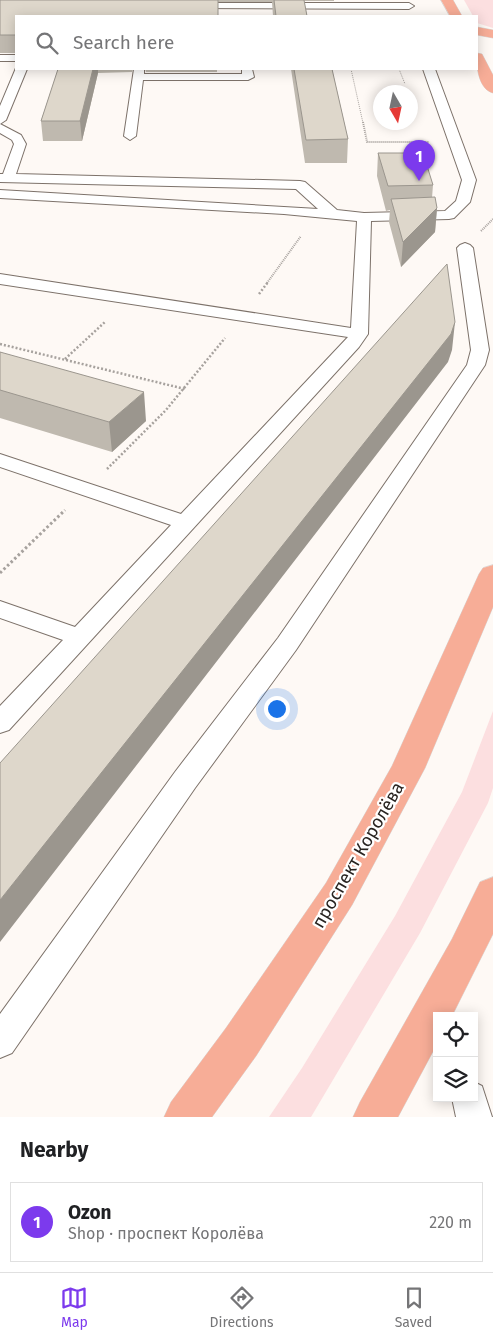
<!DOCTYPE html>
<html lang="en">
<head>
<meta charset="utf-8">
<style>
	:root { --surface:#fff; --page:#f6f6f6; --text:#202124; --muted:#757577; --line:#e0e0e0; --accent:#7c3aed }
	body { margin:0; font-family:"Fira Sans",sans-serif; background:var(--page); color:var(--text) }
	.controls { position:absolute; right:15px; bottom:15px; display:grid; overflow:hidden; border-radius:0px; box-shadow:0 2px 12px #0003 }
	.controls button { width:45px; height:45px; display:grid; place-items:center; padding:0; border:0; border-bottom:1px solid var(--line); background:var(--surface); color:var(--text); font:25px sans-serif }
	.compass { position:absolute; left:373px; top:85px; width:45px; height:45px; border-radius:50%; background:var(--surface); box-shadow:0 2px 12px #0003; rotate:171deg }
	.you { position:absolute; left:276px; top:708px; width:18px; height:18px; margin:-12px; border:4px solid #fff; border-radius:50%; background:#1a73e8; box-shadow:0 0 0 8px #1a73e833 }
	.badge { display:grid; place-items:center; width:32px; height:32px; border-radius:50%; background:var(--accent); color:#fff; font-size:16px; font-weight:700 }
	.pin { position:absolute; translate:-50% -41px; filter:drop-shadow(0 1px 2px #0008) }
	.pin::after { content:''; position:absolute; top:26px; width:18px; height:15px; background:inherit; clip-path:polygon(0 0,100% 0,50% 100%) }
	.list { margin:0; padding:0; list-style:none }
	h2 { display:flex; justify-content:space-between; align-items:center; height:65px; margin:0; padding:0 20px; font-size:21px }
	h2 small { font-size:16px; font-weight:400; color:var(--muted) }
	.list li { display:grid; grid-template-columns:32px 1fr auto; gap:15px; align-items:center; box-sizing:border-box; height:80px; margin:0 10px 10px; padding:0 10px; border:1px solid var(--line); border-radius:0px }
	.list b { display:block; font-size:19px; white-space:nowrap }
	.list p { margin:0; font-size:16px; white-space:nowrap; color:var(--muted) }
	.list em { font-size:16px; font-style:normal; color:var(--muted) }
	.icon { flex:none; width:28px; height:28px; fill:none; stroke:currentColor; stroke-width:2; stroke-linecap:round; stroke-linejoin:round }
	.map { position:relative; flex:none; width:493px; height:1117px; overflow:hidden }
	.search { position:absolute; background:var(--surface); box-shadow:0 2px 12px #0003; left:15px; right:15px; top:15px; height:55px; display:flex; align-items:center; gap:12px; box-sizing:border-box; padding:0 18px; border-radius:0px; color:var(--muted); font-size:19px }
	.sheet { height:155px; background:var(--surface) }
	nav { display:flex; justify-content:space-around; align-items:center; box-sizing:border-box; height:70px; border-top:1px solid var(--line); background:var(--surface); font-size:14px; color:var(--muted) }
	nav a { display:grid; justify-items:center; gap:2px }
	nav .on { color:var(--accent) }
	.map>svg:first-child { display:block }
</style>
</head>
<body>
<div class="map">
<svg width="493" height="1117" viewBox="0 0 493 1117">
	<rect width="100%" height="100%" fill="#fef9f5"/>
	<path fill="#fcdfe0" d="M 464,0 L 493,0 L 493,28 L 477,23 L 477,16 L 473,16 Z
		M 493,711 L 493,788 L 488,803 L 420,933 L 311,1117 L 269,1117 L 302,1068 L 395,916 L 462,792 Z"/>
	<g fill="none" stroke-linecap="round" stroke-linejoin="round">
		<defs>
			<path id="service" d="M 192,3 L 409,3 L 414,6 L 409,9 L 189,8 L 189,4 Z
				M 0,55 L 16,55 L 16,61 L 0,61 Z
				M 16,68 L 27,69 L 6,120 L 0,124 L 0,106 Z
				M 134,69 L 144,69 L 144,74 L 242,74 L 242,69 L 252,69 L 254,77 L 248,80 L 143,80 L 136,136 L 130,140 L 124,136 Z
				M 423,69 L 435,69 L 476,180 L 470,202 L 454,218 L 449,219 L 371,221 L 368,334 L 359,347 L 9,730 L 0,733 L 0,706 L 63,640 L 0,618 L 0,601 L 75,627 L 171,525 L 0,467 L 0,454 L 181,514 L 348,337 L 0,284 L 0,274 L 351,328 L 357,221 L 284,214 L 0,198 L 0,190 L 318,209 L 296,189 L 0,182 L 0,174 L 3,174 L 14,144 L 12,140 L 0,133 L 0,124 L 21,135 L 26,144 L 16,174 L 300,181 L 305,182 L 337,210 L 364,213 L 445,211 L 456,201 L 462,180 Z
				M 465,243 L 470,245 L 473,248 L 489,350 L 485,365 L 296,650 L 195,788 L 12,1053 L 0,1058 L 0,1014 L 175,772 L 278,638 L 467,365 L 471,350 L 457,248 L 460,245 Z
				M 474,1082 L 482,1086 L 492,1117 L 456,1117 L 452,1098 L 474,1098 Z"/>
			<path id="primary" d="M 441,0 L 453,0 L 462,16 L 450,16 Z
				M 477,27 L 493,30 L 493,38 L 477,35 Z
				M 477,53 L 482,54 L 493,75 L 493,93 C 478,89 476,65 477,53 Z
				M 493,565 L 493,607 L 425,768 L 352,905 L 256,1056 L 212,1117 L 164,1117 L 171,1102 L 226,1028 L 326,883 L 392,766 L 479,574 L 483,568 Z
				M 493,877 L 493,934 L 452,1016 L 437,1016 L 437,1044 L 398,1117 L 353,1117 L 360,1102 L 452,939 L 480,882 Z"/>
		</defs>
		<use href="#service" stroke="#7d726a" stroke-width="2"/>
		<use href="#primary" stroke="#d8d8d7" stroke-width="1"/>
		<path stroke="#a7a29e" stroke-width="1" stroke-dasharray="1 1" stroke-linecap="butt" d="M 351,69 L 363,123
			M 399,69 L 405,84"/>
		<path stroke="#a7a29e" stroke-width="2" stroke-dasharray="1 1" stroke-linecap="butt" d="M 363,122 L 367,142 L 429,142
			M 481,231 L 493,219
			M 267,283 L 301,236"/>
		<path stroke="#a7a29e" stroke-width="2.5" stroke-dasharray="2 2" stroke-linecap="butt" d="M 259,294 L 268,282
			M 0,344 L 185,389
			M 65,359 L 106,321
			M 107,469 L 166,410 L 225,338"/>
		<path stroke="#a7a29e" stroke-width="3" stroke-dasharray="2.5 2.5" stroke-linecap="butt" d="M 0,573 L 65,510"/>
		<use href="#service" fill="#fff" fill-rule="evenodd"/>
		<use href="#primary" fill="#f7ad97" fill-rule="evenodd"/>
	</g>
	<path fill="#bfb9af" d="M 0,0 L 334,0 L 334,1 L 304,1 L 307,16 L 273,16 L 272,2 L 218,2 L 218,16 L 16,16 L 16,53 L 0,53 Z
		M 58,69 L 133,69 L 132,72 L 98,73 L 82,141 L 43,141 L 41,121 Z
		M 145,69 L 217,69 L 217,72 L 146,72 Z
		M 280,69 L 332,69 L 348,139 L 347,163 L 305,163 L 291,69 Z
		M 378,153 L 433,185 L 432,198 L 437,208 L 435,232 L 401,267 L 389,222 L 390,210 L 386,211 L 377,176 Z
		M 0,352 L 146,421 L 112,452 L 0,418 Z"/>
	<path fill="#9b968e" d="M 93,69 L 98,69 L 98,73 L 82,141 L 80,121 Z
		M 437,208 L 435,232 L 401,267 L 403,242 Z
		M 455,322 L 452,350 L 448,362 L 0,942 L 0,900 Z
		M 144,392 L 146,421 L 112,452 L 109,422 Z"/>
	<path fill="#ded7cb" stroke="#9b968e" d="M 0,0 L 218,0 L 218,16 L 16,16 L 16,35 L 0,35 Z
		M 274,0 L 304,0 L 307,16 L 276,16 Z
		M 58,69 L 93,69 L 80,121 L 41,121 Z
		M 294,69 L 332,69 L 348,139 L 306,140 Z
		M 378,153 L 423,153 L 433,185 L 388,186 Z
		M 435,197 L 437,208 L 403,242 L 391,199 Z
		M 447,264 L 455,322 L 451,334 L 0,900 L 0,763 Z
		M 0,352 L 144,392 L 109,422 L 0,390 Z"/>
	<g text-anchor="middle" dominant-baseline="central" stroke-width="4.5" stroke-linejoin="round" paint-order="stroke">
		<g font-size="18" fill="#292421" stroke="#fff">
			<text transform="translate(358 855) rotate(-60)">проспект Королёва</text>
		</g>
	</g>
</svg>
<div class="controls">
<button><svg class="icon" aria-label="locate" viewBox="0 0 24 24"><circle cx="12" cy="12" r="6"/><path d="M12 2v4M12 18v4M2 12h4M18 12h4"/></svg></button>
<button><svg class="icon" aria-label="layers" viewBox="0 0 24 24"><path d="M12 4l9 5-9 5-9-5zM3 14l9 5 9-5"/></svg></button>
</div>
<svg class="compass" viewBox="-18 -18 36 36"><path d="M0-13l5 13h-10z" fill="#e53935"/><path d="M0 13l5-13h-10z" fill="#757577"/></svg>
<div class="you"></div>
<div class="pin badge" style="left:419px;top:181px">1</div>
<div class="search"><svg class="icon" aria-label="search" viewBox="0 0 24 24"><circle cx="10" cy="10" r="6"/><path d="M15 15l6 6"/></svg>Search here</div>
</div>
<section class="sheet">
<h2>Nearby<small></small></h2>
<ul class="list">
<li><span class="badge">1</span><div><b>Ozon</b><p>Shop · проспект Королёва</p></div><em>220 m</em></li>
</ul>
</section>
<nav>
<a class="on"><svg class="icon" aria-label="map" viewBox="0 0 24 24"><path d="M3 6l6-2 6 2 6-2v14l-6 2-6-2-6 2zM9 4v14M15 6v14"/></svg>Map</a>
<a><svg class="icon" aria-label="directions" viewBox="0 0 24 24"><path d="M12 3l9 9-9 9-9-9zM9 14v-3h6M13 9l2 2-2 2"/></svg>Directions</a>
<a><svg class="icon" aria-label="saved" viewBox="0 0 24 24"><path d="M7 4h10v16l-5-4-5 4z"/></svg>Saved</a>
</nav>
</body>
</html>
